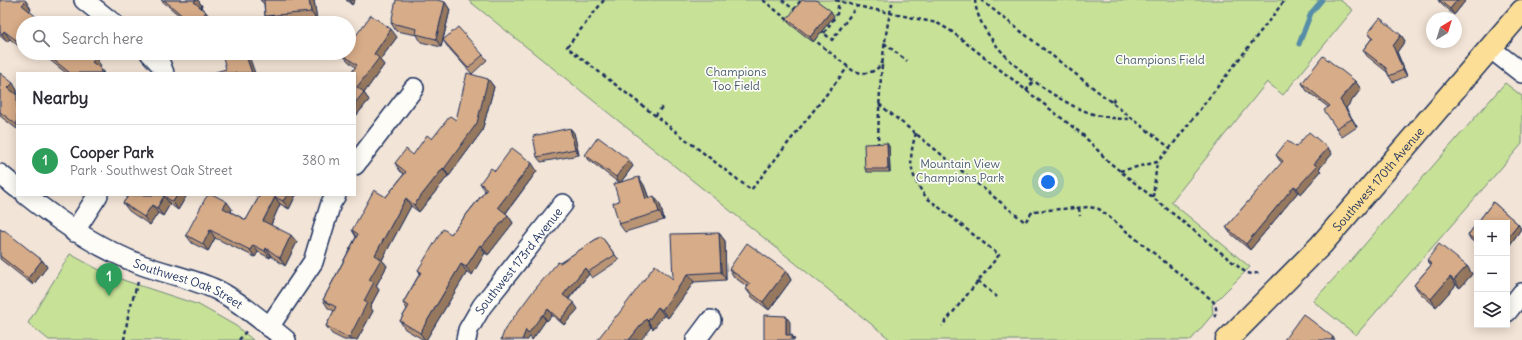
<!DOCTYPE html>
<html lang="en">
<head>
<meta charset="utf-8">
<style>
	:root { --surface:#fff; --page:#f2f2f3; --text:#2b2b33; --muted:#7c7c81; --line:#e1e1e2; --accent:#b45309 }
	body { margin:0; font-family:Delius,sans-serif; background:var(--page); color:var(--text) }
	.controls { position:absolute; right:12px; bottom:12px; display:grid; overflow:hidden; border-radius:0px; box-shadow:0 2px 10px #0003 }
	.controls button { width:36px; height:36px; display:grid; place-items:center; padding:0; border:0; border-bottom:1px solid var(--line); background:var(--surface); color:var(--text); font:20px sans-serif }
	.compass { position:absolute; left:1426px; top:12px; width:36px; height:36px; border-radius:50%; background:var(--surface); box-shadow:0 2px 10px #0003; rotate:38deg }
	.you { position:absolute; left:1048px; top:182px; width:14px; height:14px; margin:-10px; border:3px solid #fff; border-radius:50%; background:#1a73e8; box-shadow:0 0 0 6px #1a73e833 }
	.badge { display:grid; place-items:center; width:26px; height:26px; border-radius:50%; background:var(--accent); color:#fff; font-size:13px; font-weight:700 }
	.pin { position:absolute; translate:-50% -33px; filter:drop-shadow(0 1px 2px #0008) }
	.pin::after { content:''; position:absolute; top:21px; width:14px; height:12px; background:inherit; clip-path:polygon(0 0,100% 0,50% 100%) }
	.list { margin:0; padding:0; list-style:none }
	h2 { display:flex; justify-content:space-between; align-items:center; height:52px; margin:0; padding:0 16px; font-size:17px }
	h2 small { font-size:13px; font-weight:400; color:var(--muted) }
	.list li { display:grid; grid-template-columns:26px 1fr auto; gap:12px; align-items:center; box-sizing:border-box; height:72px; padding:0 16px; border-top:1px solid var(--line) }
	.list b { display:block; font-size:15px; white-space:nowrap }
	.list p { margin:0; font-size:13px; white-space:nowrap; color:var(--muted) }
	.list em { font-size:13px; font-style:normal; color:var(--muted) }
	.icon { flex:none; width:22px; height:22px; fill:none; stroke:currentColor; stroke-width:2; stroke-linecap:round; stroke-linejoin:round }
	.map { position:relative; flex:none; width:1522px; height:340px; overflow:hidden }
	.search { position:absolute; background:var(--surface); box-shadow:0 2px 10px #0003; left:16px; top:16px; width:340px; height:44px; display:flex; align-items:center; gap:10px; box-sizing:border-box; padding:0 14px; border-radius:22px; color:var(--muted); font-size:15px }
	.panel { position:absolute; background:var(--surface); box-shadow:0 2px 10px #0003; left:16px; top:72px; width:340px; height:124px; border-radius:0px }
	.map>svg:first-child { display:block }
</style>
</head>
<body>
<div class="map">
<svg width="1522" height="340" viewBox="0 0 1522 340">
	<rect width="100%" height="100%" fill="#f2e4d6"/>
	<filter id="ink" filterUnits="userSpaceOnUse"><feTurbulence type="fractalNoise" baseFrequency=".025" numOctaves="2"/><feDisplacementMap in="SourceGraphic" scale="8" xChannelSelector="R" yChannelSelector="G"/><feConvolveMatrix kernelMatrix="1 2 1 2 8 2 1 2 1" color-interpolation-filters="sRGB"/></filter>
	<g filter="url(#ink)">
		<path fill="#c7e197" stroke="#71887a" d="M 468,0 L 1340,0 L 1353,10 L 1283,95 L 1267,82 L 1171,202 L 1250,267 L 1212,305 L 1213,314 L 1191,340 L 891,340 Z
			M 1505,83 L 1522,96 L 1522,144 L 1356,335 L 1313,301 L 1352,259 Z
			M 70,254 L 103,272 L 126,281 L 199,305 L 236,326 L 253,340 L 49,340 L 28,323 Z"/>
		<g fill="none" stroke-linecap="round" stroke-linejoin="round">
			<path stroke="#568da8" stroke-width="5" d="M 1299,44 L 1311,13 L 1322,0"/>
			<defs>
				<g id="minor">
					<path d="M 84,0 L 113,23"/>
					<path d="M 1490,48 L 1522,73"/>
					<path d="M 150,53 L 161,65 L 164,73"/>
					<path d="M 355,165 L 414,88"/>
					<path d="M 0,174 L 17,188"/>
					<path id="s1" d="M 26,195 C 62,224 99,249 142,265 C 167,274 194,279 217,290 C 239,301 266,324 286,340"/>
					<path d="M 74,232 L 98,195"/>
					<path d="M 1507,312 L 1522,293"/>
					<path d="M 269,327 L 313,262 L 331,203 L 336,195"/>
					<path id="s2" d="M 466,340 L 468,330 L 482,306 L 563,204"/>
					<path d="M 696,340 L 711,320"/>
				</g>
				<g id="major">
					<path id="s3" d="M 1227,340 L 1321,245 L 1522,11"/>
				</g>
			</defs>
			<use href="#minor" stroke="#1b2f5e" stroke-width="22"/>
			<use href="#major" stroke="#1b2f5e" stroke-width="25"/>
			<path stroke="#1b2f5e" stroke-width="2.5" stroke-dasharray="4 3" stroke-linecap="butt" d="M 604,0 L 567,47 L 751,190 L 848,67
				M 763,0 L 789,21
				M 782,0 L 797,12
				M 835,0 L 857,6 L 937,23 L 951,31 L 1083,135 L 1109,162 L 1240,268 C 1247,274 1251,275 1260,272
				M 975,0 C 978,46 1052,101 1093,114 C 1107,118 1119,119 1133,119
				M 981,0 L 1170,148
				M 794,10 L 801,0
				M 820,30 L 832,40 L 857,6
				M 824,33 L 837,14 L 839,0
				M 812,38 L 852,70 C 864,76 877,73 883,61
				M 884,43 L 907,61
				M 1026,91 L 1033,81
				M 1112,102 L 1115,98
				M 879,104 L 1025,222 L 1033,211 L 1089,207 L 1099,209 L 1212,300 C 1217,306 1217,311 1214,318
				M 655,116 L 662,107
				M 916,133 C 908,159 909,175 926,197 L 999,255 L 942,326
				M 878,146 C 879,97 881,48 893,0
				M 1120,171 L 1157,162 L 1170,148 L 1285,0
				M 1153,197 L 1157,162
				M 1079,208 L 1080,216
				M 978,281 L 997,297
				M 124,340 L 129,311 L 138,282
				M 239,340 L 247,330"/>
			<use href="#minor" stroke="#fdfcf7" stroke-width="19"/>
			<use href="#major" stroke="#fcde96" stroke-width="22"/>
		</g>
		<path fill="#b99475" stroke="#1b2f5e" d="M 0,0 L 31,9 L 23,23 L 23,46 L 21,48 L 10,39 L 7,42 L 0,36 Z
			M 161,0 L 198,0 L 202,6 L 201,7 L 211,19 L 208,23 L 188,23 Z
			M 260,0 L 314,0 L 317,20 L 271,23 L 265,16 L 264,4 Z
			M 346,0 L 355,0 L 352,5 Z
			M 1438,0 L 1466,0 L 1454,15 L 1440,3 Z
			M 445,2 L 450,10 L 443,40 L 483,55 L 487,60 L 472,74 L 447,46 L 443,40 L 441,47 L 421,42 L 417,35 L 396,31 L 391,23 Z
			M 834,16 L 813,42 L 790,24 L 787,19 Z
			M 1368,33 L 1401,35 L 1405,41 L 1397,52 L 1407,76 L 1393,82 L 1389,76 L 1387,72 L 1367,56 L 1363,50 L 1372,38 Z
			M 397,37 L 380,60 L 384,65 L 364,93 L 369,100 L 355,117 L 355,67 L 348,61 L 342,54 Z
			M 41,53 L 90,53 L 101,66 L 100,68 L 104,73 L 66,73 Z
			M 0,73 L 17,90 L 17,93 L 16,94 L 17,95 L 17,129 L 0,116 Z
			M 488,79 L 494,87 L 482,131 L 449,176 L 448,176 L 419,212 L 411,206 L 382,260 L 387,266 L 376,286 L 379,290 L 370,307 L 373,311 L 357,340 L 344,340 L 332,334 L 326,326 L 334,311 L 328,308 L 323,300 L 356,237 L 352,230 L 386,197 L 404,174 L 400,171 L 395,163 L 413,155 L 456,120 Z
			M 1355,81 L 1361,89 L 1346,108 L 1357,127 L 1342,137 L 1336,128 L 1328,107 L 1307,91 L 1302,83 Z
			M 570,128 L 574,133 L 579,155 L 541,162 L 537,157 Z
			M 889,146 L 890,172 L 867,172 L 865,169 Z
			M 1296,147 L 1328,148 L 1332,154 L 1319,169 L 1321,171 L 1301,194 L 1298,192 L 1250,250 L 1230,233 L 1226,227 L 1282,163 L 1280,161 L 1276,155 Z
			M 585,155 L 633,166 L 621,182 L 644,185 L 649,198 L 660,204 L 664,220 L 625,232 L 619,224 L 619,183 L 589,160 Z
			M 495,171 L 537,171 L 506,213 L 513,223 L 488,255 L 485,253 L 472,275 L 467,272 L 426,340 L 424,340 L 405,329 L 400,321 L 407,309 L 403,303 L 420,273 L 418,270 L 451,234 L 485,191 L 480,183 Z
			M 129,195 L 187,195 L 178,210 L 170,204 L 163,216 L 158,213 L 150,225 L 129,211 L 123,203 Z
			M 255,195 L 296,195 L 289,209 L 280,204 L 271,225 L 297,242 L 285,266 L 271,256 L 270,258 L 258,252 L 255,257 L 215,238 L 208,251 L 192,243 L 186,235 L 232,209 L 231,212 L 246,220 L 259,197 Z
			M 1493,202 L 1518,224 L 1521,229 L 1507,249 L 1507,223 L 1477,223 L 1477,244 L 1471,240 L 1468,235 Z
			M 0,229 L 42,260 L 47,267 L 33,285 L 0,259 Z
			M 719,233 L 725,241 L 726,280 L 694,282 L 668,318 L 664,315 L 653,329 L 651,327 L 617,316 L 673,279 Z
			M 601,236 L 619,260 L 592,278 L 589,274 L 569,299 L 578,309 L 564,325 L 552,315 L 547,321 L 546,320 L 532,340 L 530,336 L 560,263 Z
			M 1427,260 L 1467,266 L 1472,274 L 1460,288 L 1456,285 L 1436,307 L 1420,293 L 1414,285 L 1431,265 Z
			M 729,269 L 786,271 L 791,280 L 769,310 L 752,297 L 746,289 L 748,287 L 734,277 Z"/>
		<path fill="#96785f" stroke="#1b2f5e" d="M 196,0 L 198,0 L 202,6 L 199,9 L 194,2 Z
			M 309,0 L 314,0 L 317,20 L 311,12 Z
			M 349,0 L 355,0 L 352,5 Z
			M 1457,0 L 1466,0 L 1454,15 L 1450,9 Z
			M 26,1 L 31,9 L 28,13 L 22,5 Z
			M 445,2 L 450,10 L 441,47 L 436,39 Z
			M 831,11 L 834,16 L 813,42 L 810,37 Z
			M 206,12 L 211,19 L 208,23 L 197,23 Z
			M 391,29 L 397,37 L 380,60 L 384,65 L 364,93 L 369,100 L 355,117 L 355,103 L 357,87 L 374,54 Z
			M 4,31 L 10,39 L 7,42 L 2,34 Z
			M 21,33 L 23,36 L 23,46 L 21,48 L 16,40 Z
			M 1401,35 L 1405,41 L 1397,52 L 1407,76 L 1403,70 L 1393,46 Z
			M 245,53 L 248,53 L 255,73 L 252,73 Z
			M 96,58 L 101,66 L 98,70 L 92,62 Z
			M 488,79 L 494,87 L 482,131 L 449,176 L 444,169 Z
			M 1355,81 L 1361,89 L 1346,108 L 1357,127 L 1340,100 Z
			M 13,83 L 17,90 L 17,93 L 14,96 L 8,88 Z
			M 570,128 L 574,133 L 579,155 L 575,149 Z
			M 887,143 L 889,146 L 890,172 L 888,169 Z
			M 1328,148 L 1332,154 L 1319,169 L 1321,171 L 1301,194 L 1297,188 L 1314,164 Z
			M 629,160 L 633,166 L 620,183 L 616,177 Z
			M 532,163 L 537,171 L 504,215 L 498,207 Z
			M 443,168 L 448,176 L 419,212 L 414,205 Z
			M 639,177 L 644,185 L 652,207 L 646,199 Z
			M 1294,186 L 1298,192 L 1250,250 L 1246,244 Z
			M 177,195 L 187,195 L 178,210 L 173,202 Z
			M 287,195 L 296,195 L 289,209 L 283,201 Z
			M 164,196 L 170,204 L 163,216 L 157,208 Z
			M 654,196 L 660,204 L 664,220 L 659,212 Z
			M 275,197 L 280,204 L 269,229 L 263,221 Z
			M 406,198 L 411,206 L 382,260 L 387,266 L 376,286 L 379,290 L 370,307 L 373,311 L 357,340 L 350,340 L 349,338 L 364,301 L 375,255 Z
			M 227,202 L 232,209 L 229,216 L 223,208 Z
			M 152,205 L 158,213 L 150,225 L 144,217 Z
			M 508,215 L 513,223 L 488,255 L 482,246 Z
			M 1518,224 L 1521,229 L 1507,249 L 1507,238 Z
			M 210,230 L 215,238 L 208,251 L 203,244 Z
			M 719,233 L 725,241 L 726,280 L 721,272 Z
			M 291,235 L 297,242 L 285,266 L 280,258 Z
			M 253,245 L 258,252 L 255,257 L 250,250 Z
			M 480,245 L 485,253 L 472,275 L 466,267 Z
			M 266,248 L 271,256 L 270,258 L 265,251 Z
			M 42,260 L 47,267 L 33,285 L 28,278 Z
			M 461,264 L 467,272 L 426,340 L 425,340 L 420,333 Z
			M 1467,266 L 1472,274 L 1460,288 L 1454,280 Z
			M 585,268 L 589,274 L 567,300 L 563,295 Z
			M 786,271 L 791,280 L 769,310 L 763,302 Z
			M 688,274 L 694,282 L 668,318 L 662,310 Z
			M 1450,277 L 1456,285 L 1436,307 L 1431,299 Z
			M 574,303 L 578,309 L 564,325 L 560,320 Z
			M 658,307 L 664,315 L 653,329 L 648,321 Z
			M 548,309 L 552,315 L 547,321 L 543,315 Z
			M 542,315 L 546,320 L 532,340 L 530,336 L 528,340 L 522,340 L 526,330 Z
			M 786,316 L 790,322 L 790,340 L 786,335 Z
			M 646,319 L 651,327 L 641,340 L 629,340 Z
			M 792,335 L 795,340 L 792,340 Z
			M 1333,337 L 1335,340 L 1331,340 Z"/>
		<path fill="#d7ac88" stroke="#1b2f5e" d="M 0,0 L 25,0 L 26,1 L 22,5 L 44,23 L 23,23 L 23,35 L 21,33 L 16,40 L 4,31 L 2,34 L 0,32 Z
			M 164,0 L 196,0 L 194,2 L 206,12 L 197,23 L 191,23 Z
			M 264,0 L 309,0 L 311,12 L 265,16 Z
			M 396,0 L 437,0 L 445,2 L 436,39 L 416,34 L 417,29 L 391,23 Z
			M 802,0 L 816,0 L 831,11 L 810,37 L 787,19 Z
			M 1439,0 L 1457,0 L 1450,9 Z
			M 371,15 L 391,29 L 374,54 L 379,58 L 357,87 L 364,92 L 355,103 L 355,73 L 351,73 L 357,65 L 342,54 L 343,53 L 349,53 L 349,45 Z
			M 1380,18 L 1401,35 L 1393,46 L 1403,70 L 1389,76 L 1386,68 L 1363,50 L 1373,37 L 1368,33 Z
			M 458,27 L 483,55 L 468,68 L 443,40 Z
			M 45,53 L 90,53 L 96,58 L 92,62 L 101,69 L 100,71 L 103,73 L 70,73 Z
			M 222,53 L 245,53 L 252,73 L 212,73 L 226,69 Z
			M 1323,56 L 1355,81 L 1340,100 L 1352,119 L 1336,128 L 1324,110 L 1330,106 L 1302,83 Z
			M 0,73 L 13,83 L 8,88 L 17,95 L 17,125 L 0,112 Z
			M 467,73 L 488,79 L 477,123 L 444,169 L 443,168 L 414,205 L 406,198 L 375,255 L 381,259 L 369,280 L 374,282 L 364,301 L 367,303 L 349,338 L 326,326 L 336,307 L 323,300 L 358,234 L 352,230 L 374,190 L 386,197 L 406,172 L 395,163 L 406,149 L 413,155 L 427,135 L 432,139 L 450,116 L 456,120 Z
			M 570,128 L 575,149 L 537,157 L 533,136 Z
			M 1309,132 L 1328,148 L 1314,164 L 1317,166 L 1297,188 L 1294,186 L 1246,244 L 1226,227 L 1283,161 L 1276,155 L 1287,141 L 1296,147 Z
			M 598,137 L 629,160 L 616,177 L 585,155 Z
			M 887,143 L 888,169 L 865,169 L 864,144 Z
			M 512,148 L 532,163 L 498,207 L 508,215 L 482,246 L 480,245 L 466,267 L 461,264 L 420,333 L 400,321 L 409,306 L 403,303 L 421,272 L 418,270 L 443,229 L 451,234 L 487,189 L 480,183 L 491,168 L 495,171 Z
			M 639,177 L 646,199 L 654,196 L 659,212 L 619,224 L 613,203 L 619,201 L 614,184 Z
			M 129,195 L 177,195 L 173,202 L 164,196 L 157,208 L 152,205 L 144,217 L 123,203 Z
			M 208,195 L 214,195 L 227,202 L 223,208 L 246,220 L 260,195 L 287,195 L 283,201 L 275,197 L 263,221 L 291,235 L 280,258 L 266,248 L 265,251 L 253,245 L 250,250 L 210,230 L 203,244 L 186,235 L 205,199 Z
			M 1493,202 L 1518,224 L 1507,238 L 1507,223 L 1477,223 L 1477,242 L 1468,235 Z
			M 0,229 L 3,231 L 4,230 L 42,260 L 28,278 L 0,256 Z
			M 719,233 L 721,272 L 688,274 L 662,310 L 658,307 L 648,321 L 646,319 L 629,340 L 597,340 L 616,316 L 617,316 L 655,265 L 673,279 L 671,234 Z
			M 601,236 L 615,255 L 588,272 L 585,268 L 563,295 L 574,303 L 560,320 L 548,309 L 543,315 L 542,315 L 528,334 L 526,330 L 522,340 L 501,340 L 505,329 L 531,294 L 558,262 L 560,263 Z
			M 747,243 L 786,271 L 763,302 L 746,289 L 750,284 L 729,269 Z
			M 1439,244 L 1467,266 L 1454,280 L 1450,277 L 1431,299 L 1414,285 L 1432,264 L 1427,260 Z
			M 1303,314 L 1333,337 L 1331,340 L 1284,340 Z
			M 764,315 L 786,316 L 786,335 L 792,335 L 792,340 L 764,340 Z"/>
	</g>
	<g text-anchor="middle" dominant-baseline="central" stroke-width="3.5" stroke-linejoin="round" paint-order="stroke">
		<g font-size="12" fill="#465c6c" stroke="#fdfcf7">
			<text x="1160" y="59">Champions Field</text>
			<text x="736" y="71">Champions<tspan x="736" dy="14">Too Field</tspan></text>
			<text x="960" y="163">Mountain View<tspan x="960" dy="14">Champions Park</tspan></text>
		</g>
		<g font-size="12" fill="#1b2f5e" stroke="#fdfcf7">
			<text stroke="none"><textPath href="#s3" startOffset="221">Southwest 170th Avenue</textPath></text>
			<text stroke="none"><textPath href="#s2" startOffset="96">Southwest 173rd Avenue</textPath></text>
			<text stroke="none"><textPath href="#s1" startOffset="186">Southwest Oak Street</textPath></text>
		</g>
	</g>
</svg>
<div class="controls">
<button>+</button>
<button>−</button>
<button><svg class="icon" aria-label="layers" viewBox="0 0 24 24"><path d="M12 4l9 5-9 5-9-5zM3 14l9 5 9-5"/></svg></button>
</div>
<svg class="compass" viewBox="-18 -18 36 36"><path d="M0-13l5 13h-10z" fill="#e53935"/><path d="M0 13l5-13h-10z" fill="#7c7c81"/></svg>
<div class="you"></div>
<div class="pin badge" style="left:109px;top:296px;background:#2e9e5b">1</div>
<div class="search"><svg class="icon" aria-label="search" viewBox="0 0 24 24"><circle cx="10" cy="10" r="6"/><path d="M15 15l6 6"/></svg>Search here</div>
<section class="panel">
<h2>Nearby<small></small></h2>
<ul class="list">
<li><span class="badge" style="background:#2e9e5b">1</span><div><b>Cooper Park</b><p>Park · Southwest Oak Street</p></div><em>380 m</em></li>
</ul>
</section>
</div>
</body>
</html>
